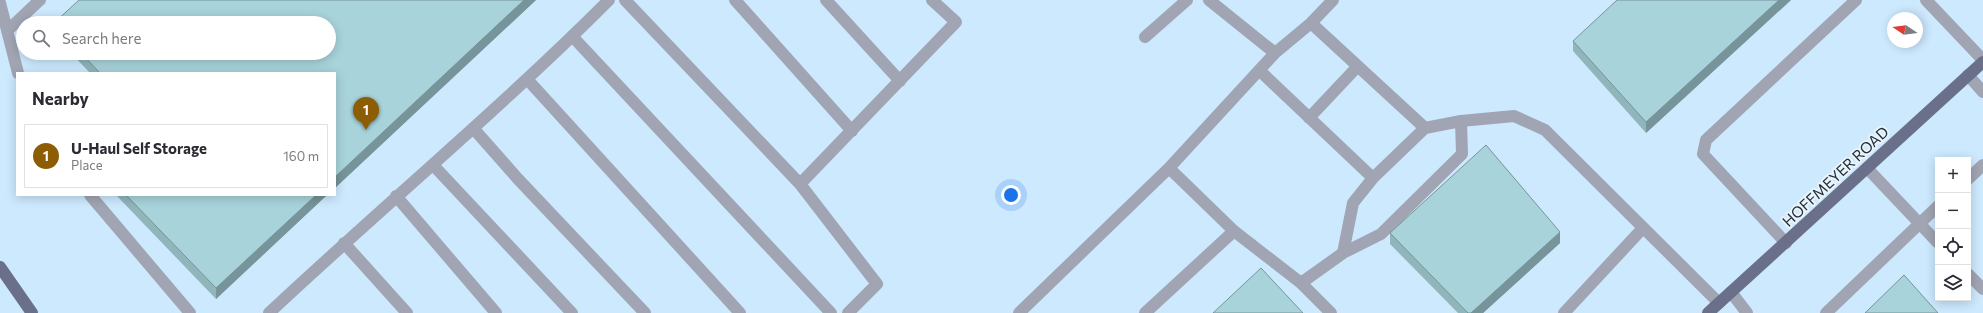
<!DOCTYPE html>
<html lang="en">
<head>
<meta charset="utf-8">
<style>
	:root { --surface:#fff; --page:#f2f2f3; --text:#2b2b33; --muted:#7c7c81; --line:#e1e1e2; --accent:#8c5d03 }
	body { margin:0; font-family:Commissioner,sans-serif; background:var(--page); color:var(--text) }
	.controls { position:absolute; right:12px; bottom:12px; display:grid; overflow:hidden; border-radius:0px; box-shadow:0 2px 10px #0003 }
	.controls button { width:36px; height:36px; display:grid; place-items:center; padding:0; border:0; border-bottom:1px solid var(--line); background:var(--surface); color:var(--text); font:20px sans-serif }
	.compass { position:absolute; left:1887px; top:12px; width:36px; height:36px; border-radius:50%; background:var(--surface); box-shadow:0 2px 10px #0003; rotate:283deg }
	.you { position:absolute; left:1011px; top:195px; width:14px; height:14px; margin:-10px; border:3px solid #fff; border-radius:50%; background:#1a73e8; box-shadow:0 0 0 6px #1a73e833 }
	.badge { display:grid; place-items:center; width:26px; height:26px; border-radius:50%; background:var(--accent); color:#fff; font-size:13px; font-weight:700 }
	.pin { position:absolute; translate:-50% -33px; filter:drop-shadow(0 1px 2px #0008) }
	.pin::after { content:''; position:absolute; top:21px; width:14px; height:12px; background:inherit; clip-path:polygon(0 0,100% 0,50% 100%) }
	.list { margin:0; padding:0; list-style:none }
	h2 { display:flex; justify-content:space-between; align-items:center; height:52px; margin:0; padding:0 16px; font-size:17px }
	h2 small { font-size:13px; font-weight:400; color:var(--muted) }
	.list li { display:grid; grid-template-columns:26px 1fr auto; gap:12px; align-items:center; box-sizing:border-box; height:64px; margin:0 8px 8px; padding:0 8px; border:1px solid var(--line); border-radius:0px }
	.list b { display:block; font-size:15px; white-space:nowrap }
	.list p { margin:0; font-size:13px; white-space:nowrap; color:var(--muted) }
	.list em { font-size:13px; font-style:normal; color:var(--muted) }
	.icon { flex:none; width:22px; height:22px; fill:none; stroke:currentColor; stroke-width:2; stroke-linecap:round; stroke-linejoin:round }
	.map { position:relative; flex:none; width:1983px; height:313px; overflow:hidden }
	.search { position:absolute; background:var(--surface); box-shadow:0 2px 10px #0003; left:16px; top:16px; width:320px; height:44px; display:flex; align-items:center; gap:10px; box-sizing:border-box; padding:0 14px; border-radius:22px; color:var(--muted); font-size:15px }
	.panel { position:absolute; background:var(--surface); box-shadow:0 2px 10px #0003; left:16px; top:72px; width:320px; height:124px; border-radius:0px }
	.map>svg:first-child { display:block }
</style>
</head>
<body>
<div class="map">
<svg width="1983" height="313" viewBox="0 0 1983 313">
	<rect width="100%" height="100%" fill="#cde9fe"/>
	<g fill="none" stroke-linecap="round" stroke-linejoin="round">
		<path stroke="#a1a5b3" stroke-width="12" d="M 625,0 L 800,184
			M 735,0 L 852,131
			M 826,0 L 900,81
			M 1209,0 L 1275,53
			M 1926,0 L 1983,60
			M 0,3 L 18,73
			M 1311,23 L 1425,128
			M 7,31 L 40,0
			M 572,36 L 831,313
			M 1145,37 L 1187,0
			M 1260,71 L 1373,178
			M 1968,75 L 1983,92
			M 527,79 L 740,313
			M 1309,118 L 1358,66
			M 473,128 L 518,179 L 645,313
			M 434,166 L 572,313
			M 1169,168 L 1275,53 L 1311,23 L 1333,0
			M 1867,168 L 1938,243
			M 1968,179 L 1983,165
			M 90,195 L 190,313
			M 396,196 L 496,313
			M 344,243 L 407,313
			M 1786,243 L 1703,154 L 1706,140 L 1856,0
			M 1343,253 L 1381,234 L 1462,154 L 1461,121
			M 1968,274 L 1983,289
			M 1301,283 L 1343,253 L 1353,203 L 1373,178 L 1425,128 L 1461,121 L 1514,116 L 1545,130 L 1719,303
			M 1731,292 L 1747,313
			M 269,313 C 381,208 500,109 609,0
			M 848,313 L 877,284 L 800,184 L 956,22 L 932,0
			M 1019,313 L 1169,168 L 1234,231 L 1301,283 L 1331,313
			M 1145,313 L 1234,231
			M 1564,313 L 1643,228
			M 1826,313 L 1938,206"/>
		<path stroke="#6a7089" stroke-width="12" d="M 0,267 L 32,313
			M 1708,313 L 1983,62"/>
	</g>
	<path fill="#90b5bb" d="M 536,0 L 335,188 L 335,73 L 90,73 L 71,53 L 329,53 Z
		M 1791,0 L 1646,133 L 1573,51 L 1573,41 Z
		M 116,195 L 327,195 L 216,299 Z
		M 1390,233 L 1560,243 L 1483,313 L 1458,313 L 1390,244 Z"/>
	<path fill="#769499" d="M 524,0 L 536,0 L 335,188 L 335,177 Z
		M 1779,0 L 1791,0 L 1646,133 L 1646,122 Z
		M 316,195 L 327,195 L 216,299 L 216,288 Z
		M 1560,232 L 1560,243 L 1483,313 L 1471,313 Z"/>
	<path fill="#a8d3da" stroke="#769499" d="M 79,0 L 524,0 L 335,177 L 335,73 L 100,73 L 81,53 L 329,53 L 329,23 L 54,23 Z
		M 1617,0 L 1779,0 L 1646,122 L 1573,41 Z
		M 1486,145 L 1560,232 L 1471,313 L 1468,313 L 1390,233 Z
		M 126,195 L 316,195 L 216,288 Z
		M 1261,268 L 1303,313 L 1213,313 Z
		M 1904,275 L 1938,313 L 1865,313 Z"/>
	<g text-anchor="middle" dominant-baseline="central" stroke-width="4" stroke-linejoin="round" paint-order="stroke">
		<g font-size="15" fill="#232e36" stroke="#e8f3fc">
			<text transform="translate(1835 176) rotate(-43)">HOFFMEYER ROAD</text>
		</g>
	</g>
</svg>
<div class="controls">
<button>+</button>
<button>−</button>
<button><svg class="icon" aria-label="locate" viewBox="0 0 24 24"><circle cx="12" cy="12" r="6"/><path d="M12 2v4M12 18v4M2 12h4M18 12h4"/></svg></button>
<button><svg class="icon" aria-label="layers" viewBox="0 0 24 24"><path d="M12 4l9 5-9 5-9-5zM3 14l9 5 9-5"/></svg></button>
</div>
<svg class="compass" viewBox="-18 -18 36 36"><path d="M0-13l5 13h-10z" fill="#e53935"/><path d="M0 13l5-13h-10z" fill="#7c7c81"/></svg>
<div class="you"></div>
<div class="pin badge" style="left:366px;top:130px">1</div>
<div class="search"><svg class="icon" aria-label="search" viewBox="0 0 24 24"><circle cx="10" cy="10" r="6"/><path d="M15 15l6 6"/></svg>Search here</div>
<section class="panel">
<h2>Nearby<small></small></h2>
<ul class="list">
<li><span class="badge">1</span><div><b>U-Haul Self Storage</b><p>Place</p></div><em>160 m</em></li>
</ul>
</section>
</div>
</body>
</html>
